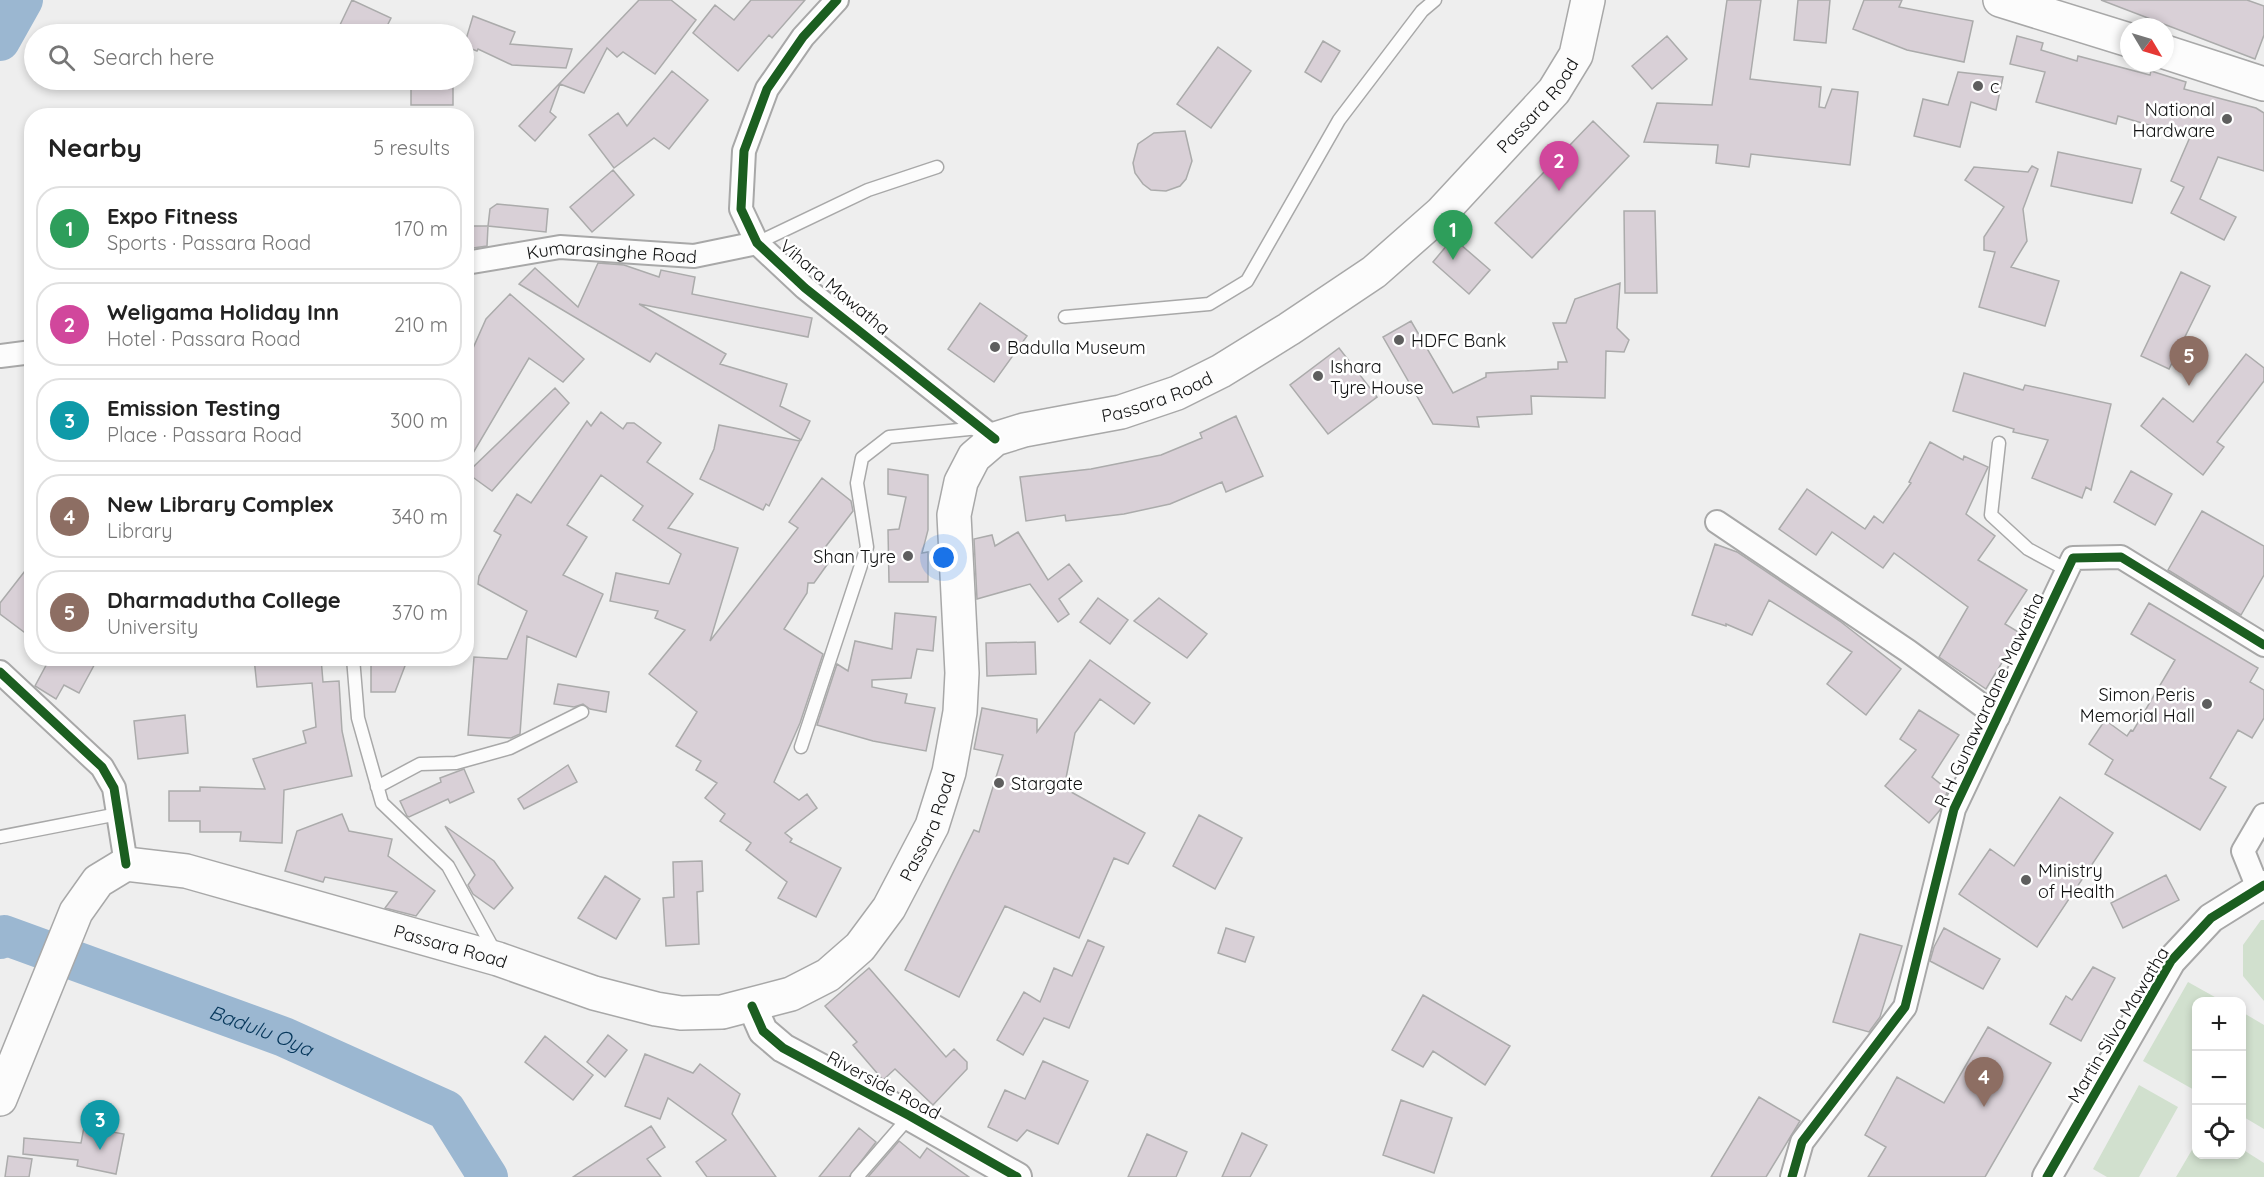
<!DOCTYPE html>
<html lang="en">
<head>
<meta charset="utf-8">
<style>
	:root { --surface:#fff; --page:#f2f2f2; --text:#222; --muted:#767676; --line:#e0e0e0; --accent:#5e5e5e }
	body { margin:0; font-family:Quicksand,sans-serif; background:var(--page); color:var(--text) }
	.controls { position:absolute; right:18px; bottom:18px; display:grid; overflow:hidden; border-radius:12px; box-shadow:0 3px 9px #0003 }
	.controls button { width:54px; height:54px; display:grid; place-items:center; padding:0; border:0; border-bottom:2px solid var(--line); background:var(--surface); color:var(--text); font:30px sans-serif }
	.compass { position:absolute; left:2120px; top:18px; width:54px; height:54px; border-radius:50%; background:var(--surface); box-shadow:0 3px 9px #0003; rotate:128deg }
	.you { position:absolute; left:944px; top:558px; width:21px; height:21px; margin:-15px; border:4px solid #fff; border-radius:50%; background:#1a73e8; box-shadow:0 0 0 9px #1a73e833 }
	.badge { display:grid; place-items:center; width:39px; height:39px; border-radius:50%; background:var(--accent); color:#fff; font-size:20px; font-weight:700 }
	.pin { position:absolute; translate:-50% -50px; filter:drop-shadow(0 2px 3px #0008) }
	.pin::after { content:''; position:absolute; top:32px; width:21px; height:18px; background:inherit; clip-path:polygon(0 0,100% 0,50% 100%) }
	.list { margin:0; padding:0; list-style:none }
	h2 { display:flex; justify-content:space-between; align-items:center; height:78px; margin:0; padding:0 24px; font-size:26px }
	h2 small { font-size:20px; font-weight:400; color:var(--muted) }
	.list li { display:grid; grid-template-columns:39px 1fr auto; gap:18px; align-items:center; box-sizing:border-box; height:84px; margin:0 12px 12px; padding:0 12px; border:2px solid var(--line); border-radius:24px }
	.list b { display:block; font-size:22px; white-space:nowrap }
	.list p { margin:0; font-size:20px; white-space:nowrap; color:var(--muted) }
	.list em { font-size:20px; font-style:normal; color:var(--muted) }
	.icon { flex:none; width:33px; height:33px; fill:none; stroke:currentColor; stroke-width:2; stroke-linecap:round; stroke-linejoin:round }
	.map { position:relative; flex:none; width:2264px; height:1177px; overflow:hidden }
	.search { position:absolute; background:var(--surface); box-shadow:0 3px 9px #0003; left:24px; top:24px; width:450px; height:66px; display:flex; align-items:center; gap:15px; box-sizing:border-box; padding:0 21px; border-radius:33px; color:var(--muted); font-size:22px }
	.panel { position:absolute; background:var(--surface); box-shadow:0 3px 9px #0003; left:24px; top:108px; width:450px; height:558px; border-radius:24px }
	.map>svg:first-child { display:block }
</style>
</head>
<body>
<div class="map">
<svg width="2264" height="1177" viewBox="0 0 2264 1177">
	<rect width="100%" height="100%" fill="#eee"/>
	<path fill="#d1e0ce" d="M 2261,920 L 2264,920 L 2264,1001 L 2243,976 L 2243,945 Z
		M 2188,982 L 2222,1001 L 2196,1002 L 2196,1091 L 2143,1061 Z
		M 2242,1012 L 2264,1025 L 2264,1129 L 2242,1116 Z
		M 2139,1085 L 2178,1107 L 2139,1177 L 2107,1177 L 2093,1169 Z
		M 2196,1143 L 2196,1154 L 2242,1154 L 2242,1149 L 2264,1163 L 2264,1177 L 2176,1177 Z"/>
	<g fill="none" stroke-linecap="round" stroke-linejoin="round">
		<g stroke="#9bb7d1" stroke-width="40">
			<path d="M 0,41 L 23,0"/>
			<path id="s1" d="M 0,939 L 4,935 L 284,1037 L 446,1110 L 488,1177"/>
		</g>
	</g>
	<path fill="#d9d0d7" stroke="#ababab" stroke-width="1.5" d="M 352,0 L 391,18 L 383,34 L 350,34 L 338,29 Z
		M 639,0 L 671,0 L 696,20 L 655,74 L 623,52 L 617,57 L 607,48 L 584,93 L 560,84 L 550,112 L 556,117 L 535,141 L 519,126 Z
		M 751,0 L 805,0 L 772,38 L 769,35 L 738,71 L 693,33 L 715,5 L 734,20 Z
		M 1727,0 L 1761,0 L 1750,79 L 1821,87 L 1819,107 L 1825,108 L 1832,89 L 1858,92 L 1850,165 L 1751,154 L 1749,167 L 1716,163 L 1718,145 L 1644,142 L 1657,103 L 1712,105 Z
		M 1798,0 L 1830,0 L 1826,43 L 1794,40 Z
		M 1864,0 L 1902,0 L 1899,7 L 1973,21 L 1964,62 L 1907,50 L 1853,29 Z
		M 2101,0 L 2247,0 L 2264,6 L 2264,35 L 2255,59 Z
		M 473,16 L 515,32 L 510,44 L 572,49 L 566,68 L 512,65 L 478,49 L 477,51 L 464,46 Z
		M 1667,36 L 1687,59 L 1652,89 L 1632,66 Z
		M 2017,36 L 2043,43 L 2041,50 L 2077,61 L 2078,56 L 2150,75 L 2151,71 L 2186,82 L 2184,89 L 2256,108 L 2264,113 L 2264,171 L 2218,157 L 2200,199 L 2236,217 L 2224,240 L 2171,213 L 2184,187 L 2171,181 L 2190,137 L 2118,116 L 2116,124 L 2036,102 L 2045,72 L 2010,64 Z
		M 1323,41 L 1340,51 L 1321,82 L 1305,72 Z
		M 1218,47 L 1251,71 L 1211,128 L 1177,104 Z
		M 672,71 L 708,100 L 669,149 L 654,138 L 614,168 L 589,135 L 618,113 L 627,126 Z
		M 1958,72 L 2003,77 L 1996,110 L 1971,102 L 1960,147 L 1914,136 L 1923,99 L 1948,105 Z
		M 411,80 L 453,80 L 453,105 L 411,105 Z
		M 1593,121 L 1629,156 L 1532,258 L 1495,223 Z
		M 1185,131 L 1192,161 L 1186,179 L 1180,186 L 1166,191 L 1151,190 L 1143,184 L 1135,173 L 1133,163 L 1138,144 L 1154,133 Z
		M 2058,152 L 2141,169 L 2132,203 L 2051,186 Z
		M 2032,166 L 2038,169 L 2023,209 L 2027,241 L 2011,267 L 2059,281 L 2045,326 L 1979,307 L 1995,252 L 1984,250 L 1984,237 L 2004,207 L 1965,180 L 1974,167 L 2028,172 Z
		M 613,170 L 634,195 L 592,232 L 570,207 Z
		M 497,204 L 548,209 L 546,232 L 488,226 L 490,209 Z
		M 1624,211 L 1655,211 L 1657,293 L 1625,293 Z
		M 466,226 L 488,226 L 487,246 L 466,249 Z
		M 1453,238 L 1490,270 L 1469,294 L 1433,262 Z
		M 598,263 L 624,265 L 659,277 L 661,270 L 695,277 L 692,294 L 812,318 L 808,337 L 639,304 L 726,354 L 720,364 L 787,384 L 780,406 L 810,421 L 801,440 L 656,353 L 650,362 L 519,284 L 535,268 L 578,307 Z
		M 2181,272 L 2210,286 L 2169,369 L 2141,356 Z
		M 1620,283 L 1617,328 L 1629,340 L 1624,352 L 1606,351 L 1605,398 L 1531,396 L 1532,414 L 1477,417 L 1479,427 L 1433,424 L 1383,337 L 1411,321 L 1453,393 L 1486,377 L 1486,373 L 1558,369 L 1558,362 L 1567,362 L 1553,323 L 1566,323 L 1575,299 Z
		M 510,294 L 584,359 L 563,382 L 529,358 L 466,465 L 466,364 L 486,319 Z
		M 980,303 L 1027,336 L 994,382 L 948,349 Z
		M 1339,348 L 1377,397 L 1328,434 L 1290,385 Z
		M 2246,354 L 2264,368 L 2264,381 L 2217,442 L 2224,447 L 2203,475 L 2141,426 L 2163,398 L 2193,422 Z
		M 1964,373 L 2023,390 L 2025,385 L 2111,404 L 2091,490 L 2086,487 L 2082,498 L 2032,478 L 2048,440 L 2013,432 L 2014,429 L 1953,411 Z
		M 555,388 L 569,403 L 492,491 L 467,473 Z
		M 601,412 L 623,429 L 627,423 L 634,423 L 661,443 L 647,462 L 693,494 L 668,528 L 738,548 L 710,641 L 798,528 L 789,522 L 822,478 L 851,501 L 853,511 L 820,554 L 829,562 L 814,583 L 808,583 L 807,593 L 784,629 L 823,654 L 800,723 L 774,782 L 799,800 L 807,794 L 817,808 L 785,833 L 792,839 L 790,842 L 841,868 L 816,917 L 778,898 L 787,882 L 746,850 L 751,843 L 720,821 L 725,814 L 705,798 L 717,783 L 696,770 L 701,761 L 676,746 L 697,712 L 649,674 L 685,630 L 655,618 L 658,611 L 610,601 L 616,573 L 669,584 L 681,554 L 633,520 L 643,506 L 601,475 L 567,525 L 587,537 L 563,575 L 603,594 L 576,657 L 527,636 L 520,734 L 511,738 L 468,735 L 474,657 L 507,659 L 527,611 L 478,584 L 479,576 L 501,535 L 494,531 L 517,494 L 531,503 L 587,421 L 591,426 Z
		M 1236,416 L 1263,476 L 1226,492 L 1222,482 L 1170,504 L 1124,514 L 1066,521 L 1065,515 L 1026,521 L 1020,477 L 1091,469 L 1161,455 L 1202,438 L 1200,433 Z
		M 719,425 L 800,441 L 769,506 L 766,504 L 763,510 L 700,479 L 714,449 Z
		M 1930,442 L 1963,460 L 1964,456 L 1988,467 L 1966,514 L 1995,536 L 1978,560 L 2027,590 L 2005,624 L 2020,633 L 1986,689 L 1939,657 L 1968,607 L 1894,553 L 1883,568 L 1832,532 L 1816,555 L 1779,529 L 1807,489 L 1865,529 L 1874,516 L 1883,523 L 1911,483 L 1909,482 Z
		M 888,469 L 928,475 L 928,530 L 922,553 L 928,552 L 928,582 L 889,582 L 888,530 L 899,529 L 906,497 L 888,494 Z
		M 2131,471 L 2172,494 L 2155,525 L 2114,502 Z
		M 2202,511 L 2264,546 L 2264,575 L 2241,615 L 2168,570 Z
		M 1018,532 L 1048,580 L 1069,564 L 1082,581 L 1059,599 L 1069,614 L 1058,622 L 1030,584 L 977,599 L 974,539 L 992,535 L 995,546 Z
		M 1715,544 L 1737,552 L 1841,622 L 1901,669 L 1866,715 L 1827,684 L 1852,652 L 1769,600 L 1752,635 L 1726,624 L 1726,626 L 1692,615 Z
		M 32,562 L 32,638 L 0,614 L 0,603 Z
		M 1098,598 L 1128,620 L 1110,644 L 1080,622 Z
		M 1159,598 L 1207,634 L 1187,658 L 1134,621 Z
		M 2149,603 L 2258,668 L 2250,682 L 2264,690 L 2264,718 L 2252,738 L 2238,730 L 2210,778 L 2226,787 L 2200,830 L 2105,774 L 2113,760 L 2089,744 L 2105,720 L 2127,736 L 2131,730 L 2133,731 L 2175,660 L 2131,634 Z
		M 895,613 L 936,617 L 933,651 L 917,649 L 911,678 L 872,680 L 872,687 L 907,694 L 905,703 L 935,708 L 926,751 L 873,741 L 817,725 L 837,664 L 848,671 L 855,641 L 892,649 Z
		M 1035,642 L 1036,674 L 987,676 L 986,643 Z
		M 50,658 L 98,658 L 79,693 L 64,685 L 56,699 L 35,686 Z
		M 254,658 L 321,658 L 323,682 L 339,681 L 342,731 L 352,776 L 284,790 L 282,843 L 240,841 L 241,832 L 200,832 L 200,821 L 169,821 L 169,791 L 200,791 L 200,787 L 265,789 L 253,759 L 306,743 L 303,731 L 316,727 L 312,683 L 257,687 Z
		M 371,658 L 408,658 L 395,692 L 371,692 Z
		M 1090,660 L 1150,703 L 1134,724 L 1100,699 L 1075,733 L 1064,788 L 1145,833 L 1128,864 L 1114,858 L 1079,938 L 1005,906 L 959,997 L 905,970 L 974,830 L 979,832 L 1003,755 L 974,749 L 982,708 L 1037,719 L 1037,732 Z
		M 558,684 L 609,692 L 606,712 L 590,709 L 583,704 L 574,707 L 554,704 Z
		M 1919,710 L 1959,735 L 1932,777 L 1948,790 L 1940,810 L 1929,823 L 1885,786 L 1916,750 L 1900,739 Z
		M 185,715 L 188,753 L 138,759 L 134,721 Z
		M 568,765 L 577,782 L 524,809 L 518,799 Z
		M 464,769 L 474,792 L 450,803 L 448,799 L 409,817 L 407,816 L 400,801 L 441,782 L 440,778 Z
		M 2060,797 L 2113,833 L 2037,947 L 1959,894 L 1990,849 L 2014,866 Z
		M 342,814 L 349,831 L 392,839 L 388,856 L 435,891 L 416,916 L 385,908 L 397,892 L 325,877 L 323,882 L 285,871 L 297,831 Z
		M 1199,815 L 1242,838 L 1215,889 L 1173,866 Z
		M 445,826 L 494,861 L 513,888 L 494,909 L 473,894 L 468,885 L 475,875 Z
		M 702,861 L 703,891 L 697,892 L 699,944 L 666,946 L 663,898 L 674,897 L 673,862 Z
		M 2166,875 L 2179,900 L 2123,928 L 2111,903 Z
		M 605,876 L 640,899 L 616,939 L 578,918 Z
		M 1226,928 L 1254,937 L 1245,962 L 1218,953 Z
		M 1944,928 L 2000,959 L 1983,989 L 1930,961 L 1934,947 Z
		M 1860,934 L 1902,946 L 1880,1017 L 1869,1032 L 1833,1022 Z
		M 1088,940 L 1104,947 L 1069,1028 L 1044,1018 L 1023,1055 L 997,1040 L 1024,992 L 1040,1002 L 1054,968 L 1072,976 Z
		M 2093,967 L 2115,978 L 2081,1041 L 2050,1024 L 2066,996 L 2072,1000 Z
		M 869,968 L 946,1057 L 954,1049 L 967,1062 L 967,1069 L 933,1105 L 895,1069 L 883,1080 L 853,1045 L 857,1042 L 825,1006 Z
		M 1423,995 L 1510,1046 L 1485,1085 L 1433,1051 L 1423,1067 L 1392,1050 Z
		M 1988,1027 L 2051,1063 L 1985,1177 L 1868,1177 L 1886,1147 L 1865,1135 L 1897,1077 L 1944,1103 Z
		M 608,1035 L 627,1050 L 605,1077 L 587,1062 Z
		M 545,1036 L 593,1075 L 573,1100 L 525,1062 Z
		M 645,1054 L 693,1073 L 700,1064 L 740,1094 L 732,1114 L 776,1177 L 707,1177 L 696,1162 L 726,1140 L 668,1098 L 660,1119 L 625,1106 Z
		M 1043,1061 L 1088,1081 L 1058,1144 L 1027,1130 L 1017,1141 L 988,1127 L 1005,1090 L 1025,1099 Z
		M 1759,1097 L 1800,1121 L 1766,1177 L 1711,1177 Z
		M 1401,1100 L 1452,1118 L 1434,1173 L 1383,1155 Z
		M 651,1126 L 665,1147 L 647,1159 L 661,1177 L 573,1177 Z
		M 84,1127 L 124,1134 L 116,1174 L 77,1166 L 78,1160 L 23,1154 L 24,1138 L 81,1143 Z
		M 859,1128 L 876,1142 L 849,1177 L 819,1177 Z
		M 1242,1133 L 1267,1145 L 1250,1177 L 1222,1177 Z
		M 1147,1134 L 1187,1152 L 1176,1177 L 1128,1177 Z
		M 899,1141 L 920,1158 L 927,1148 L 969,1177 L 868,1177 Z
		M 8,1156 L 32,1159 L 29,1177 L 5,1177 Z"/>
	<g fill="none" stroke-linecap="round" stroke-linejoin="round">
		<defs>
			<path id="service" d="M 757,243 L 868,190 L 937,167
				M 1065,317 L 1209,304 L 1247,281 L 1339,120 L 1422,11 L 1435,0
				M 1999,443 L 1991,515 L 2028,549 L 2067,570
				M 353,658 L 358,718 L 382,803 L 448,866 L 495,952
				M 801,747 L 867,547 L 857,483 L 862,458 L 889,437 L 979,428
				M 377,787 L 420,764 L 456,763 L 510,748 L 582,712
				M 0,837 L 118,814
				M 857,1177 L 910,1116"/>
			<g id="minor">
				<path d="M 837,0 L 803,37 L 767,89 L 744,151 L 741,209 L 757,243 L 805,288 L 995,439"/>
				<path id="s2" d="M 466,263 L 560,247 L 694,256 L 757,243"/>
				<path d="M 0,356 L 32,352"/>
				<path d="M 1717,522 L 1908,651 L 1998,717"/>
				<path d="M 0,672 L 102,767 L 114,788 L 126,864"/>
				<path d="M 2258,888 L 2243,851 L 2264,815"/>
				<path d="M 1792,1177 L 1802,1142 L 1905,1007 L 1954,809 L 2073,558 L 2121,557 L 2264,645"/>
			</g>
			<path id="tertiary" d="M 752,1006 L 763,1031 L 783,1048 L 910,1116 L 1017,1177
				M 2047,1177 L 2171,961 L 2211,918 L 2264,885"/>
			<g id="trunk">
				<path d="M 2000,0 L 2129,40"/>
				<path d="M 2165,52 L 2264,84"/>
				<path id="s3" d="M 0,1099 L 76,912 L 98,881 L 126,864 L 186,871 L 498,959 L 594,993 L 656,1009 L 681,1013 L 722,1012 L 791,994 L 828,975 L 860,947 L 889,908 L 932,826 L 949,772 L 960,712 L 962,673 L 954,515 L 961,482 L 974,457 L 995,439 L 1024,430 L 1121,412 L 1177,393 L 1221,371 L 1289,329 L 1374,272 L 1441,213 L 1554,91 L 1576,55 L 1588,0"/>
			</g>
		</defs>
		<use href="#service" stroke="#a8a8a8" stroke-width="15"/>
		<use href="#minor" stroke="#a8a8a8" stroke-width="26"/>
		<use href="#tertiary" stroke="#a8a8a8" stroke-width="32"/>
		<use href="#trunk" stroke="#a8a8a8" stroke-width="36"/>
		<use href="#service" stroke="#fcfcfc" stroke-width="12"/>
		<use href="#minor" stroke="#fcfcfc" stroke-width="22"/>
		<use href="#tertiary" stroke="#fcfcfc" stroke-width="28"/>
		<use href="#trunk" stroke="#fcfcfc" stroke-width="33"/>
		<defs>
			<path id="cycleway" d="M 837,0 L 803,37 L 767,89 L 744,151 L 741,209 L 757,243 L 805,288 L 995,439
				M 0,672 L 102,767 L 114,788 L 126,864
				M 752,1006 L 763,1031 L 783,1048 L 910,1116 L 1017,1177
				M 1792,1177 L 1802,1142 L 1905,1007 L 1954,809 L 2073,558 L 2121,557 L 2264,645
				M 2047,1177 L 2171,961 L 2211,918 L 2264,885"/>
		</defs>
		<use href="#cycleway" stroke="#fff" stroke-width="13"/>
		<use href="#cycleway" stroke="#1b5e20" stroke-width="9"/>
	</g>
	<g fill="#5e5e5e" stroke="#fff" stroke-width="2">
		<circle cx="1978" cy="86" r="6"/>
		<circle cx="2227" cy="119" r="6"/>
		<circle cx="1399" cy="340" r="6"/>
		<circle cx="995" cy="347" r="6"/>
		<circle cx="1318" cy="376" r="6"/>
		<circle cx="908" cy="556" r="6"/>
		<circle cx="2207" cy="704" r="6"/>
		<circle cx="999" cy="783" r="6"/>
		<circle cx="2026" cy="880" r="6"/>
	</g>
	<g text-anchor="middle" dominant-baseline="central" stroke-width="5" stroke-linejoin="round" paint-order="stroke">
		<g font-size="18" fill="#101111" stroke="#fff" text-anchor="start">
			<text x="1990" y="86">c</text>
			<text x="2215" y="109" text-anchor="end">National<tspan x="2215" dy="21">Hardware</tspan></text>
			<text x="1411" y="340">HDFC Bank</text>
			<text x="1007" y="347">Badulla Museum</text>
			<text x="1330" y="366">Ishara<tspan x="1330" dy="21">Tyre House</tspan></text>
			<text x="896" y="556" text-anchor="end">Shan Tyre</text>
			<text x="2195" y="694" text-anchor="end">Simon Peris<tspan x="2195" dy="21">Memorial Hall</tspan></text>
			<text x="1011" y="783">Stargate</text>
			<text x="2038" y="870">Ministry<tspan x="2038" dy="21">of Health</tspan></text>
		</g>
		<g font-size="18" fill="#101111" stroke="#fff">
			<text stroke="none"><textPath href="#s3" startOffset="2244">Passara Road</textPath></text>
			<text stroke="none"><textPath href="#s2" startOffset="147">Kumarasinghe Road</textPath></text>
			<text transform="translate(835 287) rotate(40)">Vihara Mawatha</text>
			<text stroke="none"><textPath href="#s3" startOffset="1758">Passara Road</textPath></text>
			<text transform="translate(1989 700) rotate(-65)">R H Gunawardane Mawatha</text>
			<text stroke="none"><textPath href="#s3" startOffset="1184">Passara Road</textPath></text>
			<text stroke="none"><textPath href="#s3" startOffset="608">Passara Road</textPath></text>
			<text transform="translate(2118 1025) rotate(-59)">Martin Silva Mawatha</text>
			<text transform="translate(884 1085) rotate(28)">Riverside Road</text>
		</g>
		<g font-size="20" font-style="italic" fill="#06375b" stroke="#fff">
			<text stroke="none"><textPath href="#s1" startOffset="280">Badulu Oya</textPath></text>
		</g>
	</g>
</svg>
<div class="controls">
<button>+</button>
<button>−</button>
<button><svg class="icon" aria-label="locate" viewBox="0 0 24 24"><circle cx="12" cy="12" r="6"/><path d="M12 2v4M12 18v4M2 12h4M18 12h4"/></svg></button>
</div>
<svg class="compass" viewBox="-18 -18 36 36"><path d="M0-13l5 13h-10z" fill="#e53935"/><path d="M0 13l5-13h-10z" fill="#767676"/></svg>
<div class="you"></div>
<div class="pin badge" style="left:1453px;top:260px;background:#2e9e5b">1</div>
<div class="pin badge" style="left:1559px;top:191px;background:#d1479c">2</div>
<div class="pin badge" style="left:100px;top:1150px;background:#0f9aa8">3</div>
<div class="pin badge" style="left:1984px;top:1107px;background:#8d6e63">4</div>
<div class="pin badge" style="left:2189px;top:386px;background:#8d6e63">5</div>
<div class="search"><svg class="icon" aria-label="search" viewBox="0 0 24 24"><circle cx="10" cy="10" r="6"/><path d="M15 15l6 6"/></svg>Search here</div>
<section class="panel">
<h2>Nearby<small>5 results</small></h2>
<ul class="list">
<li><span class="badge" style="background:#2e9e5b">1</span><div><b>Expo Fitness</b><p>Sports · Passara Road</p></div><em>170 m</em></li>
<li><span class="badge" style="background:#d1479c">2</span><div><b>Weligama Holiday Inn</b><p>Hotel · Passara Road</p></div><em>210 m</em></li>
<li><span class="badge" style="background:#0f9aa8">3</span><div><b>Emission Testing</b><p>Place · Passara Road</p></div><em>300 m</em></li>
<li><span class="badge" style="background:#8d6e63">4</span><div><b>New Library Complex</b><p>Library</p></div><em>340 m</em></li>
<li><span class="badge" style="background:#8d6e63">5</span><div><b>Dharmadutha College</b><p>University</p></div><em>370 m</em></li>
</ul>
</section>
</div>
</body>
</html>
